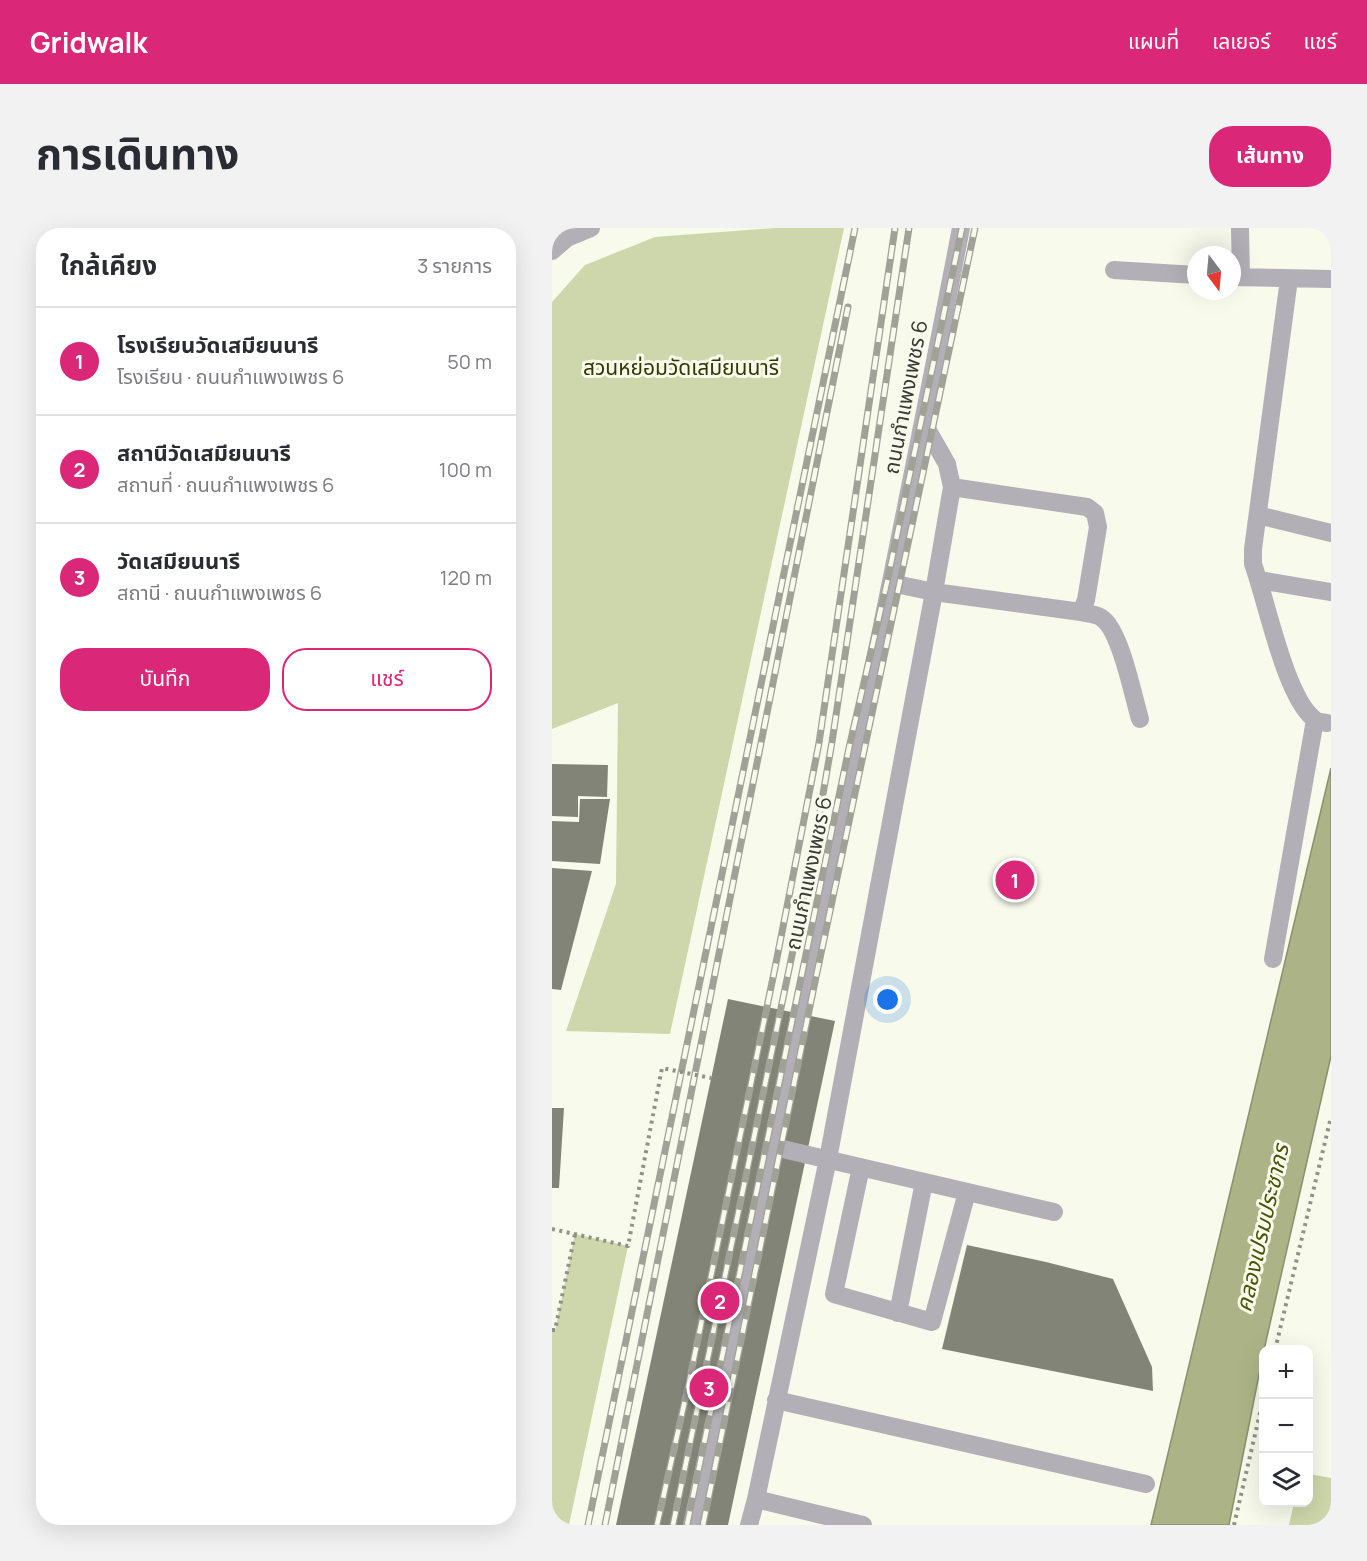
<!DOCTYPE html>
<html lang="th">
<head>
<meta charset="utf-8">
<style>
	:root { --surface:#fff; --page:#f2f2f3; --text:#2b2b33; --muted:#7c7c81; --line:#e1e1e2; --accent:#db2777 }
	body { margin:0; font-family:Manrope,"Noto Sans Thai",sans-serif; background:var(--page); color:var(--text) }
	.controls { position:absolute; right:18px; bottom:18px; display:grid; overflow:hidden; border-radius:12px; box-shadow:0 6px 24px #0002 }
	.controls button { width:54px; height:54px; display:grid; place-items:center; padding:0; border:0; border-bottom:2px solid var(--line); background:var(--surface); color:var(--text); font:30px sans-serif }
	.compass { position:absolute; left:635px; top:18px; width:54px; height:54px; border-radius:50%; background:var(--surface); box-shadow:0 6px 24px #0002; rotate:164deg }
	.you { position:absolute; left:336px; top:772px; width:21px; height:21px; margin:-15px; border:4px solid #fff; border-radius:50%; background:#1a73e8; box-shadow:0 0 0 9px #1a73e833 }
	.badge { display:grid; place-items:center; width:39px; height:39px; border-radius:50%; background:var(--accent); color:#fff; font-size:20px; font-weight:700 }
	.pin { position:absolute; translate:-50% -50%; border:3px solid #fff; box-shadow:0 2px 6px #0006 }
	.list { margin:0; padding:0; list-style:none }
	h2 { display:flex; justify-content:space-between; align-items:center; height:78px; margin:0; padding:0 24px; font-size:26px }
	h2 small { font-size:20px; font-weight:400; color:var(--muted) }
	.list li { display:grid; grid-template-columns:39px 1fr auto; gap:18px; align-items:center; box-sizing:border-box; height:108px; padding:0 24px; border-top:2px solid var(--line) }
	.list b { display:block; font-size:22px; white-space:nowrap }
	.list p { margin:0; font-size:20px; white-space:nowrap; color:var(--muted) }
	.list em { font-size:20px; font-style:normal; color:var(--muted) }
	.actions { display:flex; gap:12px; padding:18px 24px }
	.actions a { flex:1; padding:14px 0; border:2px solid var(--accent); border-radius:24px; text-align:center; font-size:21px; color:var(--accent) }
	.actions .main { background:var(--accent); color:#fff }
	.icon { flex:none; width:33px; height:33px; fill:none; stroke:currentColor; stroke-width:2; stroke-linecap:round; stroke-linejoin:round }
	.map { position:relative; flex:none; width:779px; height:1297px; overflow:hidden; border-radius:24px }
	header { display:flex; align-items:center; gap:36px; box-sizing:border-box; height:84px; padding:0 30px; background:var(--accent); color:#fff }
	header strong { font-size:28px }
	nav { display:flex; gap:33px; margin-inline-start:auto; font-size:21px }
	.intro { display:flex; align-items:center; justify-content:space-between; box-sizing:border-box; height:144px; padding:0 36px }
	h1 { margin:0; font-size:42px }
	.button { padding:15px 27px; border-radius:24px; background:var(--accent); color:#fff; font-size:21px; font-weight:700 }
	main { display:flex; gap:36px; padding:0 36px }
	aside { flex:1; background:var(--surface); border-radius:24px; box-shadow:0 6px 24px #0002 }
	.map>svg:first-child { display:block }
</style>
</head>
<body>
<header>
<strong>Gridwalk</strong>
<nav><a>แผนที่</a><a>เลเยอร์</a><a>แชร์</a></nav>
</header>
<div class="intro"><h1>การเดินทาง</h1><a class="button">เส้นทาง</a></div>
<main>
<aside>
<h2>ใกล้เคียง<small>3 รายการ</small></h2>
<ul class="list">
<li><span class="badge">1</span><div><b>โรงเรียนวัดเสมียนนารี</b><p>โรงเรียน · ถนนกำแพงเพชร 6</p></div><em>50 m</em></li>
<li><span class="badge">2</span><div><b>สถานีวัดเสมียนนารี</b><p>สถานที่ · ถนนกำแพงเพชร 6</p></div><em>100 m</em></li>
<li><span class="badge">3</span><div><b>วัดเสมียนนารี</b><p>สถานี · ถนนกำแพงเพชร 6</p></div><em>120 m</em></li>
</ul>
<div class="actions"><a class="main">บันทึก</a><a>แชร์</a></div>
</aside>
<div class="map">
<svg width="779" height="1297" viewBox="0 0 779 1297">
	<rect width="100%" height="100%" fill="#f8faec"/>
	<path fill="#ced6ab" d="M 223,0 L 292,0 L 118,806 L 14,803 L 64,656 L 66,475 L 0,501 L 0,74 L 33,37 L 103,9 Z
		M 23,1006 L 76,1018 L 17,1297 L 0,1297 L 0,1102 L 3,1102 Z
		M 757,1246 L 779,1250 L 779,1278 L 775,1297 L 737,1297 L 742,1275 L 756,1274 Z"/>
	<path fill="#acb487" stroke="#8a8f6e" stroke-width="1.5" d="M 779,540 L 779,828 L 712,1122 L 677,1297 L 599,1297 Z"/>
	<path fill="#828477" d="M 0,536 L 56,537 L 55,569 L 26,568 L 26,589 L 0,588 Z
		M 28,571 L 58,571 L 48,636 L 0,633 L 0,593 L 27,594 Z
		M 0,640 L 40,643 L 9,762 L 0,761 Z
		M 176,771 L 283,793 L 176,1297 L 64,1297 Z
		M 0,880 L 12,880 L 7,960 L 0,960 Z
		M 415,1017 L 494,1034 L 561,1051 L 600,1139 L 601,1163 L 390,1121 Z"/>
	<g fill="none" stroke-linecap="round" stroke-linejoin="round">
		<path stroke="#909289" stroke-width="4" stroke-dasharray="3 4.5" stroke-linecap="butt" d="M 0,1102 L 3,1102 L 23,1006
			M 723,1122 L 779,889
			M 682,1297 L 712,1168"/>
		<path stroke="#b2b0b6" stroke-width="18" d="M 688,0 L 689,49
			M 0,23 L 15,10 L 39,0
			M 562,42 L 644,47
			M 680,49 L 779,51
			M 737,51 L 701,321 L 701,336 C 715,374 733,468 762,491 C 765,494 771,494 775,495
			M 706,287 L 779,305
			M 707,352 L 779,364
			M 339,355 L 382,364 L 529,384 L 534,372 L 546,299 L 543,285 L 535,279 L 400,259
			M 529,384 C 536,386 546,386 551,391 C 569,405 581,468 588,491
			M 721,731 L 763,492
			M 222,919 L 502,984
			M 309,939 L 282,1066 L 380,1094 L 415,964
			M 346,1085 L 372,954
			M 224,1172 L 594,1256
			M 204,1271 L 276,931 L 382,364 L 400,259 L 395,236 L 371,194
			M 140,1297 C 234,866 325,434 409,0
			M 197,1297 L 204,1271 L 311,1297"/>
		<defs>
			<path id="rail" d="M 36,1297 L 303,0
				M 53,1297 L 296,79
				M 105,1297 L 136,1159 L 222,745 L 267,515 L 343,0
				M 121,1297 L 258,641 L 280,514 L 357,0
				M 135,1297 L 297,520 L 335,354 L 410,0
				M 151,1297 L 264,749 L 423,0"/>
		</defs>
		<use href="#rail" stroke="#a0a298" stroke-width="7"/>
		<use href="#rail" stroke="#f8faec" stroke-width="4.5" stroke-dasharray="14" stroke-linecap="butt"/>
		<path stroke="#909289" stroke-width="4" stroke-dasharray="3 4.5" stroke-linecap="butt" d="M 0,1001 L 76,1018 L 110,840 L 159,850"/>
	</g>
	<g text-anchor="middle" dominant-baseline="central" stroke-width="6" stroke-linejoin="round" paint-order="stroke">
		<g font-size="21" fill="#323800" stroke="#f8faec">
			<text x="129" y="139">สวนหย่อมวัดเสมียนนารี</text>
		</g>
		<g font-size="21" fill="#393a35" stroke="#f8faec">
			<text transform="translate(353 169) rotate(-79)">ถนนกำแพงเพชร 6</text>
			<text transform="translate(256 645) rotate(-78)">ถนนกำแพงเพชร 6</text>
		</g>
		<g font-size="22" font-style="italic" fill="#4a5206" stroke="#f8faec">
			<text transform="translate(710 1000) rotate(-77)">คลองเปรมประชากร</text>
		</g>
	</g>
</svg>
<div class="controls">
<button>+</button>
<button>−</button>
<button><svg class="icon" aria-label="layers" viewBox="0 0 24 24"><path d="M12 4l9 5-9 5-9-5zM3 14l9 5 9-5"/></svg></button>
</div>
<svg class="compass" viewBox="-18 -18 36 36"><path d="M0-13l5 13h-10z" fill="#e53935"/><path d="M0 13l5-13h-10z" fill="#7c7c81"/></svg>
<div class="you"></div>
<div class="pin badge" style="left:463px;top:652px">1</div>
<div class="pin badge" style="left:168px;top:1073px">2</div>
<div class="pin badge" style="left:157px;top:1160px">3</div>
</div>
</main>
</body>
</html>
